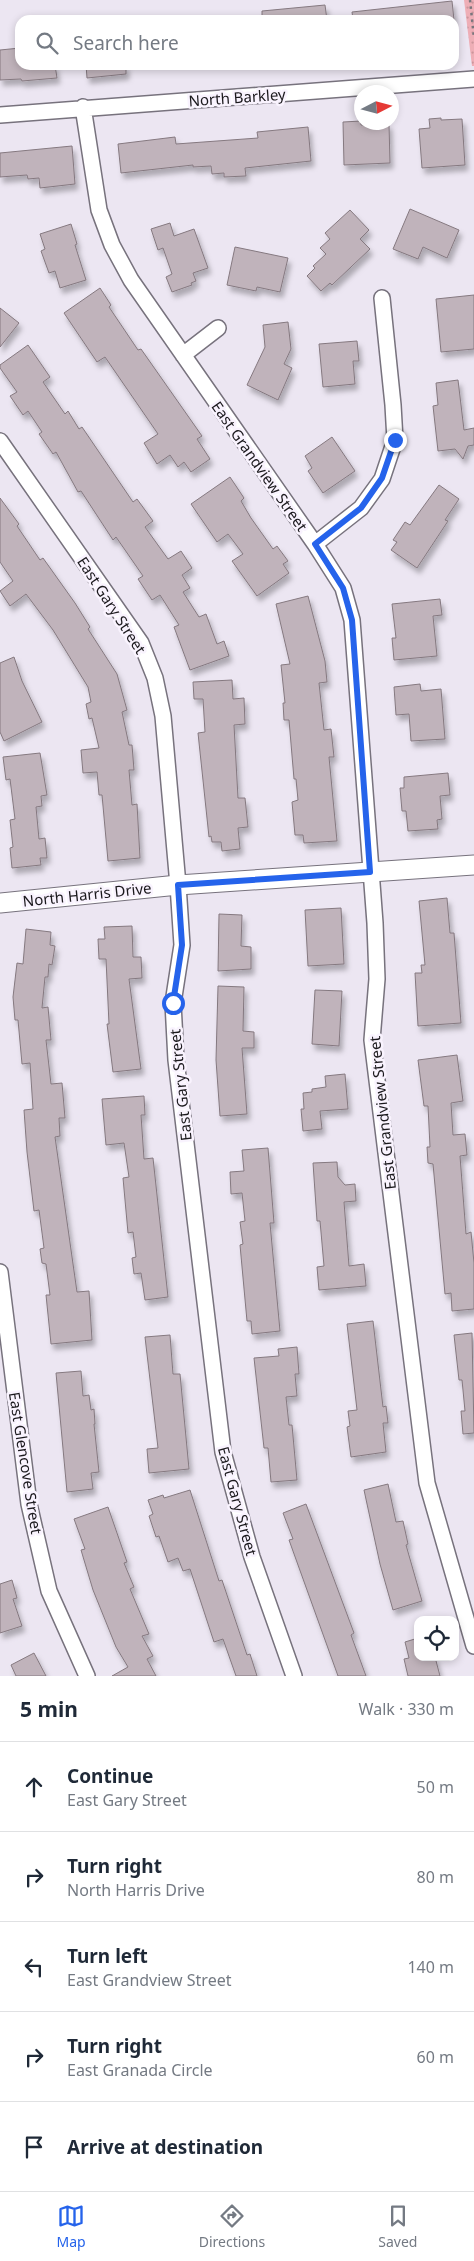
<!DOCTYPE html>
<html lang="en">
<head>
<meta charset="utf-8">
<style>
	:root { --surface:#fff; --page:#f6f6f7; --text:#1f2937; --muted:#747a83; --line:#e0e1e3; --accent:#2563eb }
	body { margin:0; font-family:"Noto Sans",sans-serif; background:var(--page); color:var(--text) }
	.controls { position:absolute; right:15px; bottom:15px; display:grid; overflow:hidden; border-radius:10px; box-shadow:0 2px 8px #0003 }
	.controls button { width:45px; height:45px; display:grid; place-items:center; padding:0; border:0; border-bottom:1px solid var(--line); background:var(--surface); color:var(--text); font:25px sans-serif }
	.compass { position:absolute; left:354px; top:85px; width:45px; height:45px; border-radius:50%; background:var(--surface); box-shadow:0 2px 8px #0003; rotate:84deg }
	.stop { position:absolute; width:15px; height:15px; margin:-11px; border:4px solid #2563eb; border-radius:50%; background:#fff }
	.stop.end { background:#2563eb; border-color:#fff; box-shadow:0 1px 5px #0008 }
	.list { margin:0; padding:0; list-style:none }
	h2 { display:flex; justify-content:space-between; align-items:center; height:65px; margin:0; padding:0 20px; font-size:21px }
	h2 small { font-size:16px; font-weight:400; color:var(--muted) }
	.list li { display:grid; grid-template-columns:32px 1fr auto; gap:15px; align-items:center; box-sizing:border-box; height:90px; padding:0 20px; border-top:1px solid var(--line) }
	.list b { display:block; font-size:19px; white-space:nowrap }
	.list p { margin:0; font-size:16px; white-space:nowrap; color:var(--muted) }
	.list em { font-size:16px; font-style:normal; color:var(--muted) }
	.icon { flex:none; width:28px; height:28px; fill:none; stroke:currentColor; stroke-width:2; stroke-linecap:round; stroke-linejoin:round }
	.map { position:relative; flex:none; width:474px; height:1676px; overflow:hidden }
	.search { position:absolute; background:var(--surface); box-shadow:0 2px 8px #0003; left:15px; right:15px; top:15px; height:55px; display:flex; align-items:center; gap:12px; box-sizing:border-box; padding:0 18px; border-radius:15px; color:var(--muted); font-size:19px }
	.sheet { height:515px; background:var(--surface) }
	nav { display:flex; justify-content:space-around; align-items:center; box-sizing:border-box; height:70px; border-top:1px solid var(--line); background:var(--surface); font-size:14px; color:var(--muted) }
	nav a { display:grid; justify-items:center; gap:2px }
	nav .on { color:var(--accent) }
	.map>svg:first-child { display:block }
</style>
</head>
<body>
<div class="map">
<svg width="474" height="1676" viewBox="0 0 474 1676">
	<defs>
		<pattern id="park-dots" width="8" height="8" patternUnits="userSpaceOnUse" patternTransform="scale(1.25)"><rect width="8" height="8" fill="#eeaeb6"/><path d="M2 2h.1M6 6h.1" fill="none" stroke="#cc959c" stroke-width="1.8" stroke-linecap="round"/></pattern>
		<filter id="shadow"><feDropShadow dx="3" dy="5.5" stdDeviation="2.5" flood-color="#0004"/></filter>
	</defs>
	<rect width="100%" height="100%" fill="#ece6f2"/>
	<path fill="url(#park-dots)" d="M 464,0 L 474,0 L 474,66 L 472,66 Z"/>
	<path fill="#c0b3bb" stroke="#857980" filter="url(#shadow)" d="M 452,1 L 454,20 L 353,20 L 352,12 Z
		M 325,5 L 327,20 L 262,20 L 262,11 Z
		M 20,48 L 20,65 L 55,65 L 57,78 L 22,81 L 21,79 L 0,80 L 0,50 Z
		M 86,65 L 126,65 L 126,74 L 87,78 Z
		M 441,118 L 441,120 L 462,119 L 465,165 L 422,168 L 419,129 L 430,128 L 429,119 Z
		M 361,121 L 361,125 L 389,124 L 390,163 L 344,165 L 343,122 Z
		M 308,127 L 311,161 L 245,168 L 246,176 L 224,177 L 224,173 L 212,174 L 211,166 L 193,167 L 193,165 L 121,173 L 118,144 L 175,137 L 176,144 L 258,138 L 257,132 Z
		M 72,146 L 75,184 L 40,188 L 39,178 L 28,179 L 27,175 L 0,177 L 0,153 Z
		M 410,209 L 459,230 L 447,258 L 423,247 L 418,259 L 393,249 Z
		M 350,210 L 369,230 L 360,239 L 370,249 L 332,285 L 330,283 L 321,291 L 307,276 L 315,268 L 313,266 L 326,254 L 320,248 L 330,239 L 325,233 Z
		M 170,223 L 174,236 L 194,229 L 208,268 L 193,273 L 196,281 L 191,283 L 192,285 L 172,292 L 166,277 L 172,274 L 163,248 L 158,250 L 151,229 Z
		M 71,224 L 77,244 L 75,245 L 86,280 L 60,288 L 55,271 L 49,273 L 41,251 L 45,249 L 40,234 Z
		M 235,247 L 288,258 L 280,292 L 257,287 L 256,291 L 227,285 Z
		M 100,288 L 111,305 L 109,307 L 138,350 L 141,349 L 202,436 L 197,439 L 210,459 L 191,472 L 184,462 L 178,467 L 170,455 L 157,464 L 144,443 L 158,434 L 105,357 L 97,362 L 64,313 Z
		M 474,295 L 474,349 L 441,352 L 436,299 Z
		M 0,308 L 19,323 L 0,347 Z
		M 288,322 L 291,349 L 284,364 L 292,368 L 278,400 L 247,385 L 265,347 L 263,325 Z
		M 357,341 L 359,361 L 353,361 L 355,384 L 323,387 L 319,344 Z
		M 28,345 L 50,377 L 43,382 L 65,414 L 68,411 L 79,429 L 82,427 L 133,502 L 137,499 L 153,521 L 145,527 L 168,559 L 181,551 L 192,568 L 182,575 L 190,588 L 183,592 L 199,617 L 206,614 L 217,644 L 224,641 L 229,656 L 190,670 L 174,627 L 179,625 L 160,595 L 152,600 L 138,579 L 143,576 L 116,537 L 113,540 L 81,491 L 78,492 L 56,452 L 53,454 L 39,434 L 42,432 L 28,411 L 23,415 L 10,396 L 17,392 L 0,368 L 0,365 Z
		M 458,380 L 464,430 L 474,428 L 474,445 L 468,446 L 463,459 L 455,449 L 438,451 L 433,406 L 438,405 L 436,383 Z
		M 332,437 L 355,471 L 323,493 L 308,471 L 312,468 L 305,456 Z
		M 230,477 L 244,498 L 241,501 L 251,518 L 273,549 L 277,546 L 288,561 L 283,564 L 289,573 L 257,596 L 232,561 L 243,554 L 228,534 L 217,542 L 191,504 Z
		M 439,485 L 459,499 L 445,520 L 448,521 L 417,568 L 391,550 L 397,542 L 393,540 L 405,522 L 410,525 Z
		M 0,498 L 19,524 L 17,526 L 40,560 L 43,558 L 75,603 L 90,627 L 88,629 L 117,674 L 127,710 L 122,712 L 129,745 L 132,745 L 134,770 L 129,770 L 132,805 L 137,804 L 140,858 L 108,861 L 102,795 L 99,795 L 97,772 L 83,773 L 81,750 L 99,748 L 92,718 L 89,719 L 86,704 L 91,702 L 88,687 L 53,630 L 26,594 L 10,606 L 0,591 L 13,581 L 0,562 Z
		M 308,596 L 325,661 L 327,682 L 319,683 L 324,730 L 331,729 L 334,757 L 329,757 L 337,841 L 304,843 L 303,835 L 295,835 L 292,802 L 298,800 L 296,779 L 294,779 L 289,720 L 284,720 L 283,703 L 285,703 L 281,665 L 290,664 L 276,604 Z
		M 440,599 L 442,615 L 433,616 L 437,656 L 394,660 L 392,638 L 396,638 L 392,604 Z
		M 14,657 L 22,681 L 42,722 L 4,741 L 0,732 L 0,663 Z
		M 232,680 L 233,699 L 244,698 L 245,724 L 234,725 L 238,798 L 245,798 L 248,827 L 238,828 L 240,849 L 222,851 L 221,842 L 212,842 L 211,836 L 209,837 L 198,733 L 205,732 L 203,699 L 194,699 L 193,682 Z
		M 420,684 L 421,691 L 441,689 L 445,739 L 411,741 L 409,714 L 396,715 L 394,687 Z
		M 40,753 L 47,795 L 41,796 L 42,806 L 36,807 L 39,839 L 45,838 L 47,858 L 40,858 L 41,865 L 12,868 L 10,848 L 13,847 L 10,820 L 15,819 L 10,779 L 6,780 L 3,757 Z
		M 448,773 L 450,795 L 440,796 L 442,819 L 437,820 L 438,829 L 408,831 L 406,811 L 402,811 L 400,788 L 404,788 L 404,777 Z
		M 447,898 L 450,933 L 454,933 L 461,1023 L 418,1026 L 415,973 L 422,973 L 421,965 L 425,965 L 419,901 Z
		M 341,908 L 344,964 L 308,966 L 305,910 Z
		M 219,914 L 242,915 L 241,946 L 251,947 L 251,969 L 218,971 Z
		M 132,926 L 133,957 L 141,957 L 142,978 L 129,979 L 141,1069 L 113,1072 L 107,1024 L 109,1024 L 106,959 L 99,959 L 98,939 L 105,939 L 104,927 Z
		M 26,929 L 51,932 L 50,945 L 55,946 L 52,965 L 49,964 L 48,977 L 45,977 L 42,1008 L 48,1007 L 51,1040 L 46,1040 L 51,1084 L 62,1083 L 65,1118 L 59,1118 L 60,1136 L 55,1137 L 77,1292 L 89,1291 L 92,1340 L 51,1344 L 46,1295 L 50,1295 L 46,1264 L 42,1263 L 40,1249 L 44,1248 L 39,1210 L 34,1211 L 27,1152 L 24,1110 L 33,1109 L 30,1063 L 22,1064 L 18,1020 L 15,1020 L 13,997 L 17,963 L 23,964 Z
		M 218,986 L 244,987 L 243,1031 L 254,1032 L 254,1048 L 242,1048 L 247,1114 L 220,1116 L 216,1060 Z
		M 315,990 L 342,991 L 339,1046 L 312,1044 Z
		M 457,1055 L 463,1101 L 451,1103 L 453,1135 L 465,1134 L 467,1155 L 460,1156 L 466,1234 L 471,1232 L 474,1263 L 474,1309 L 452,1311 L 451,1293 L 445,1294 L 433,1164 L 428,1163 L 427,1147 L 430,1147 L 428,1106 L 424,1106 L 418,1060 Z
		M 345,1074 L 348,1109 L 320,1111 L 322,1129 L 303,1131 L 301,1109 L 304,1109 L 303,1093 L 312,1092 L 312,1089 L 326,1087 L 325,1076 Z
		M 144,1096 L 145,1115 L 141,1115 L 144,1159 L 153,1158 L 168,1297 L 145,1300 L 141,1273 L 134,1274 L 132,1258 L 136,1257 L 133,1232 L 128,1233 L 123,1178 L 129,1177 L 124,1143 L 106,1145 L 102,1099 Z
		M 268,1148 L 274,1223 L 270,1223 L 280,1331 L 252,1334 L 251,1321 L 247,1321 L 240,1245 L 243,1244 L 240,1222 L 245,1221 L 242,1193 L 231,1194 L 230,1172 L 244,1171 L 242,1150 Z
		M 337,1162 L 338,1177 L 345,1185 L 355,1184 L 356,1201 L 344,1202 L 349,1266 L 364,1264 L 366,1286 L 319,1290 L 317,1267 L 324,1266 L 320,1221 L 317,1221 L 313,1163 Z
		M 373,1321 L 383,1407 L 386,1406 L 388,1423 L 383,1423 L 386,1452 L 351,1457 L 347,1427 L 350,1426 L 348,1411 L 357,1410 L 347,1324 Z
		M 472,1333 L 474,1433 L 463,1434 L 461,1411 L 465,1411 L 462,1380 L 459,1380 L 454,1335 Z
		M 170,1335 L 173,1374 L 180,1374 L 189,1469 L 149,1473 L 147,1449 L 158,1448 L 145,1337 Z
		M 297,1347 L 299,1374 L 295,1374 L 297,1396 L 286,1397 L 289,1425 L 292,1425 L 297,1480 L 271,1482 L 268,1448 L 264,1448 L 254,1358 L 279,1356 L 278,1349 Z
		M 81,1371 L 83,1396 L 89,1395 L 91,1410 L 94,1409 L 95,1424 L 94,1424 L 99,1472 L 91,1473 L 93,1489 L 67,1492 L 56,1373 Z
		M 388,1484 L 396,1522 L 403,1521 L 408,1544 L 406,1545 L 422,1601 L 393,1610 L 380,1564 L 364,1490 Z
		M 190,1490 L 219,1581 L 222,1580 L 247,1655 L 250,1654 L 257,1676 L 236,1676 L 223,1639 L 214,1642 L 190,1569 L 183,1571 L 178,1558 L 168,1562 L 159,1536 L 156,1537 L 149,1516 L 153,1514 L 148,1500 L 163,1495 L 164,1498 Z
		M 306,1504 L 354,1633 L 351,1635 L 366,1676 L 338,1676 L 289,1540 L 293,1539 L 283,1513 Z
		M 108,1507 L 127,1562 L 124,1563 L 134,1587 L 130,1589 L 149,1634 L 142,1636 L 153,1656 L 147,1659 L 156,1676 L 112,1676 L 128,1667 L 116,1647 L 93,1590 L 81,1550 L 85,1549 L 74,1519 Z
		M 12,1580 L 17,1598 L 13,1599 L 22,1626 L 0,1633 L 0,1584 Z
		M 418,1638 L 418,1657 L 435,1657 L 440,1676 L 408,1676 L 404,1659 L 409,1658 L 405,1642 Z
		M 34,1653 L 46,1676 L 16,1676 L 11,1665 Z"/>
	<g fill="none" stroke-linecap="round" stroke-linejoin="round">
		<defs>
			<path id="minor" d="M 83,107 L 99,210 L 112,245 L 131,280 L 315,544 L 343,588 L 352,620 L 375,923 L 377,979 L 372,1040 L 427,1483 L 474,1646
				M 0,115 L 474,79
				M 183,355 L 218,328
				M 0,441 L 141,643 L 155,678 L 163,716 L 178,885 L 182,945 L 173,1003 L 176,1060 L 223,1452 L 252,1557 L 294,1676
				M 315,544 L 361,508 L 382,479 L 395,440 L 393,405 L 382,298
				M 0,1272 L 29,1504 L 49,1591 L 87,1676"/>
			<path id="tertiary" d="M 0,903 L 178,885 L 474,865"/>
		</defs>
		<use href="#minor" stroke="#77727d" stroke-width="18"/>
		<use href="#tertiary" stroke="#77727d" stroke-width="21"/>
		<path stroke="#79767d" stroke-width="2.5" stroke-dasharray="2.5 4" stroke-linecap="butt" d="M 470,0 L 474,38"/>
		<use href="#minor" stroke="#fff" stroke-width="15"/>
		<use href="#tertiary" stroke="#fff" stroke-width="19"/>
	</g>
	<g fill="none" stroke-linecap="round" stroke-linejoin="round">
		<path stroke="#2563eb" stroke-width="6" d="M 173,1003 L 182,945 L 178,885 L 370,872 L 352,620 L 343,588 L 315,544 L 361,508 L 382,478 L 395,440"/>
	</g>
	<g text-anchor="middle" dominant-baseline="central" stroke-width="5" stroke-linejoin="round" paint-order="stroke">
		<g font-size="15" fill="#1b191d" stroke="#f9f3fe">
			<text transform="translate(237 97) rotate(-4)">North Barkley</text>
			<text transform="translate(260 466) rotate(55)">East Grandview Street</text>
			<text transform="translate(112 605) rotate(57)">East Gary Street</text>
			<text transform="translate(87 894) rotate(-6)">North Harris Drive</text>
			<text transform="translate(180 1085) rotate(-96)">East Gary Street</text>
			<text transform="translate(382 1113) rotate(-96)">East Grandview Street</text>
			<text transform="translate(26 1463) rotate(81)">East Glencove Street</text>
			<text transform="translate(238 1501) rotate(75)">East Gary Street</text>
		</g>
	</g>
</svg>
<div class="controls">
<button><svg class="icon" aria-label="locate" viewBox="0 0 24 24"><circle cx="12" cy="12" r="6"/><path d="M12 2v4M12 18v4M2 12h4M18 12h4"/></svg></button>
</div>
<svg class="compass" viewBox="-18 -18 36 36"><path d="M0-13l5 13h-10z" fill="#e53935"/><path d="M0 13l5-13h-10z" fill="#747a83"/></svg>
<div class="stop" style="left:173px;top:1003px"></div>
<div class="stop end" style="left:395px;top:440px"></div>
<div class="search"><svg class="icon" aria-label="search" viewBox="0 0 24 24"><circle cx="10" cy="10" r="6"/><path d="M15 15l6 6"/></svg>Search here</div>
</div>
<section class="sheet">
<h2>5 min<small>Walk · 330 m</small></h2>
<ul class="list">
<li><svg class="icon" aria-label="ahead" viewBox="0 0 24 24"><path d="M12 20V5M6 11l6-6 6 6"/></svg><div><b>Continue</b><p>East Gary Street</p></div><em>50 m</em></li>
<li><svg class="icon" aria-label="right" viewBox="0 0 24 24"><path d="M7 20v-9h11M14 6l5 5-5 5"/></svg><div><b>Turn right</b><p>North Harris Drive</p></div><em>80 m</em></li>
<li><svg class="icon" aria-label="left" viewBox="0 0 24 24"><path d="M17 20v-9H6M10 6l-5 5 5 5"/></svg><div><b>Turn left</b><p>East Grandview Street</p></div><em>140 m</em></li>
<li><svg class="icon" aria-label="right" viewBox="0 0 24 24"><path d="M7 20v-9h11M14 6l5 5-5 5"/></svg><div><b>Turn right</b><p>East Granada Circle</p></div><em>60 m</em></li>
<li><svg class="icon" aria-label="arrive" viewBox="0 0 24 24"><path d="M6 21V4h12l-3 4 3 4H6"/></svg><div><b>Arrive at destination</b></div></li>
</ul>
</section>
<nav>
<a class="on"><svg class="icon" aria-label="map" viewBox="0 0 24 24"><path d="M3 6l6-2 6 2 6-2v14l-6 2-6-2-6 2zM9 4v14M15 6v14"/></svg>Map</a>
<a><svg class="icon" aria-label="directions" viewBox="0 0 24 24"><path d="M12 3l9 9-9 9-9-9zM9 14v-3h6M13 9l2 2-2 2"/></svg>Directions</a>
<a><svg class="icon" aria-label="saved" viewBox="0 0 24 24"><path d="M7 4h10v16l-5-4-5 4z"/></svg>Saved</a>
</nav>
</body>
</html>
